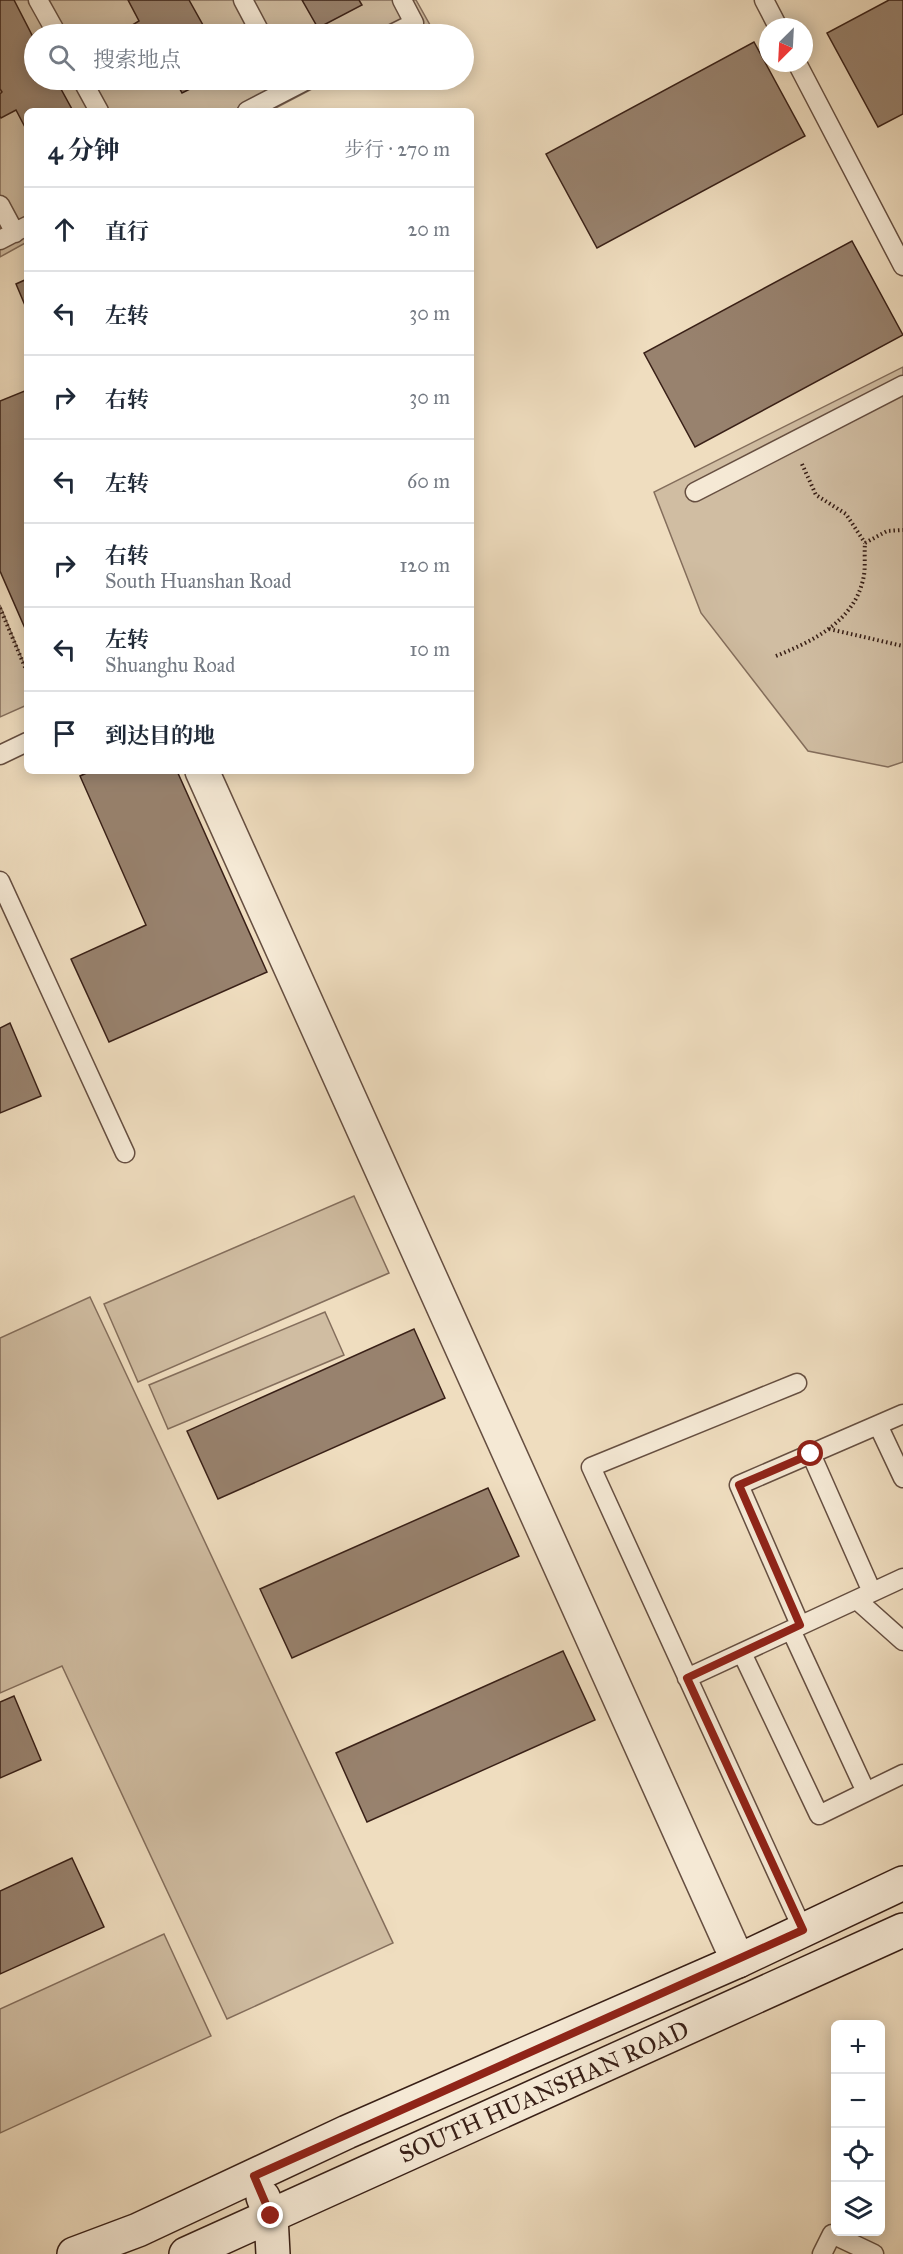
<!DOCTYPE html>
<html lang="zh">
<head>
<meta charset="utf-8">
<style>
	:root { --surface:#fff; --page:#f6f6f7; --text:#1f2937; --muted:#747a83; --line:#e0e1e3 }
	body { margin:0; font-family:"IM FELL Great Primer","Noto Serif SC",serif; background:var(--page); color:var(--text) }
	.controls { position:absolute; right:18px; bottom:18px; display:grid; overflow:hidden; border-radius:9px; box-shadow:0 3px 15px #0003 }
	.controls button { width:54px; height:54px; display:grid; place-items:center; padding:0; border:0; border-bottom:2px solid var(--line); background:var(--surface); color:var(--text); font:30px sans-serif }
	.compass { position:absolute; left:759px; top:18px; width:54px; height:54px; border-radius:50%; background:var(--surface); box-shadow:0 3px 15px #0003; rotate:204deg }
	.stop { position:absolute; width:18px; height:18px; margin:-14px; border:4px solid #8f2418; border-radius:50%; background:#fff }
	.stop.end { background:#8f2418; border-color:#fff; box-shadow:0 2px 6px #0008 }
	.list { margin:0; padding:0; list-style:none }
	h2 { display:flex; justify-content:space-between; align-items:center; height:78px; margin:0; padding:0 24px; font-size:26px }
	h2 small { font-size:20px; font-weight:400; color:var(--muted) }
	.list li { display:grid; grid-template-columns:39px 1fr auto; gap:18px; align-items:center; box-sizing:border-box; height:84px; padding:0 24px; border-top:2px solid var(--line) }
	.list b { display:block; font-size:22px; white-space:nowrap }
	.list p { margin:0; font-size:20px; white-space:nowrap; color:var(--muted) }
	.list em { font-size:20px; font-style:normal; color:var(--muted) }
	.icon { flex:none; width:33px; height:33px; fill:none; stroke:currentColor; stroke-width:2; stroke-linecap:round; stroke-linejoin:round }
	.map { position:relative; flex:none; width:903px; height:2254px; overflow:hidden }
	.search { position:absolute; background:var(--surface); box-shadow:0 3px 15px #0003; left:24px; top:24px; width:450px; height:66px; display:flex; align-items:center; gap:15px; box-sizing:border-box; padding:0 21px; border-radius:33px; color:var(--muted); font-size:22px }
	.panel { position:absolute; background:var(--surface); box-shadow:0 3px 15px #0003; left:24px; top:108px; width:450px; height:666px; border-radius:9px }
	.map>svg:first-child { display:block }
</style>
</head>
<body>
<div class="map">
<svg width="903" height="2254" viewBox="0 0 903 2254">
	<rect width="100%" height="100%" fill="#efddbf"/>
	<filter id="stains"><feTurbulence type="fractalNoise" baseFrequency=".00333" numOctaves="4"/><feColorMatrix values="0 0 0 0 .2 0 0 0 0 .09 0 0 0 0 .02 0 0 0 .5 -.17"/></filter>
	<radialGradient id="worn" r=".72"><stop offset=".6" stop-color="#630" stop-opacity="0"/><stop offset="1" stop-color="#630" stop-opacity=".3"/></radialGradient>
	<path fill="#d0bda2" stroke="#846e5c" stroke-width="1.5" d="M 0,0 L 416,0 L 430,25 L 412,34 L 34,34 L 34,80 L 329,80 L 270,111 L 27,111 L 27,242 L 0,257 Z
		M 903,367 L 903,762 L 888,767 L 808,751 L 701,613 L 654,492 Z
		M 0,605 L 27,671 L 27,705 L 0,717 Z
		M 354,1196 L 389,1273 L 138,1382 L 104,1304 Z
		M 90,1297 L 393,1943 L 227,2019 L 62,1666 L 0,1693 L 0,1338 Z
		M 325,1312 L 344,1355 L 168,1429 L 149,1385 Z
		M 164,1934 L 211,2036 L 0,2133 L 0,2009 Z"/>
	<path fill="#98826e" stroke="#392017" stroke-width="1.5" d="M 0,0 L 14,0 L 34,39 L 34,80 L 56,80 L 73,111 L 27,111 L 27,131 L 16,110 L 1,118 L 0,116 L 0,94 L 2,92 L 0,89 Z
		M 128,0 L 189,0 L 208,34 L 132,34 L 129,27 L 139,21 Z
		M 302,0 L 359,0 L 362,5 L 318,28 Z
		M 889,0 L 903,0 L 903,114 L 878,127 L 827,33 Z
		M 754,42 L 805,136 L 597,248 L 546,154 Z
		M 175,80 L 208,80 L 182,93 Z
		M 852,241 L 903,335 L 695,447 L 644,353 Z
		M 27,279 L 27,310 L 16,284 Z
		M 27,390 L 27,633 L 0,571 L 0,401 Z
		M 91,771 L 177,771 L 267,972 L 109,1042 L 71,959 L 146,925 L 80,776 Z
		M 10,1023 L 41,1096 L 0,1113 L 0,1028 Z
		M 414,1329 L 445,1398 L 218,1499 L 187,1431 Z
		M 488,1488 L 519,1556 L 292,1658 L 260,1589 Z
		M 563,1651 L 595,1720 L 367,1822 L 336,1753 Z
		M 14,1696 L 41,1760 L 0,1778 L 0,1702 Z
		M 72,1858 L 104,1927 L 0,1974 L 0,1891 Z"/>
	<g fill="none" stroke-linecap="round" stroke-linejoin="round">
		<defs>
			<path id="service" d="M 38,0 L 57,34
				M 243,0 L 261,34
				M 764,0 L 778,27
				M 392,34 L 414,23 L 402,0
				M 797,63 L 903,266
				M 82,80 L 99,111
				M 247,111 L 307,80
				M 0,205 L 15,233
				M 0,240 L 27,226
				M 695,492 L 903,385
				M 0,755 L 27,742
				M 0,881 L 125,1153
				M 797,1383 L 591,1467 L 803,1930
				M 878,1425 L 903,1478
				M 811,1454 L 872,1592
				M 857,1600 L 903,1641
				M 800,1625 L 739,1485 L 903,1414
				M 791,1630 L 866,1792
				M 742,1653 L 819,1815 L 903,1774
				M 687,1678 L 903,1578
				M 822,2254 L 832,2234 L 874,2254"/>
			<path id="minor" d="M 202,771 L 738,1961"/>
			<path id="secondary" d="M 263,2197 L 271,2216 L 273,2254
				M 74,2254 L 138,2230 L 347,2132 L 738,1961 L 903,1883
				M 186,2254 L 903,1930"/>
		</defs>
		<use href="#service" stroke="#664f41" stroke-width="21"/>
		<use href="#minor" stroke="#664f41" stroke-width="36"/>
		<use href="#secondary" stroke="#392017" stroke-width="36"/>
		<path stroke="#392017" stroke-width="4" stroke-dasharray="1.5 3" stroke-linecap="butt" d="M 802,464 L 816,495 L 846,514 L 865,543
			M 0,608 L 27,672
			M 829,629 L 903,646
			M 776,656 C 813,641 853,622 863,580 C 866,569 864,555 865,543 L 887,531 L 903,530"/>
		<use href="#service" stroke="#f5e9d5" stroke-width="18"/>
		<use href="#minor" stroke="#f5e9d5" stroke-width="33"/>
		<use href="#secondary" stroke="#f5e9d5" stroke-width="33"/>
	</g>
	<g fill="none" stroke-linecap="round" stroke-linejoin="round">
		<path stroke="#8f2418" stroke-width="8" d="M 271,2216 L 254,2176 L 803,1930 L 687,1678 L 800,1625 L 739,1485 L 811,1454"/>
	</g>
	<g text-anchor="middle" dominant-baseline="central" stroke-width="4.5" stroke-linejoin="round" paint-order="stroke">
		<g font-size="24" fill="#392017" stroke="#f5e9d5">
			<text transform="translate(544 2092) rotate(-24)">SOUTH HUANSHAN ROAD</text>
		</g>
	</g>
	<rect width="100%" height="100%" filter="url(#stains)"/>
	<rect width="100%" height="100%" fill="url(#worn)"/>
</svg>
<div class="controls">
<button>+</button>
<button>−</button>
<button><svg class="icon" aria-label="locate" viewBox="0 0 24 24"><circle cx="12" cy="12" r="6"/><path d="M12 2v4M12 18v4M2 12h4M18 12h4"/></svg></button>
<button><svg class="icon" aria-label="layers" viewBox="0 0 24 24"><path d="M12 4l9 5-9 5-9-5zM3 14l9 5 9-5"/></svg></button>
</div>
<svg class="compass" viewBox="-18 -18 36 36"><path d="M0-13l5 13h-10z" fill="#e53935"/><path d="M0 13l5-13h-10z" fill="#747a83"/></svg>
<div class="stop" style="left:811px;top:1454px"></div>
<div class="stop end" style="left:271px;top:2216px"></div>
<div class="search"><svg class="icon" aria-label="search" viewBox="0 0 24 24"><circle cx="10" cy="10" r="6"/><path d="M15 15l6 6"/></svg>搜索地点</div>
<section class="panel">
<h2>4 分钟<small>步行 · 270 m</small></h2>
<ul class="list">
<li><svg class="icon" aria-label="ahead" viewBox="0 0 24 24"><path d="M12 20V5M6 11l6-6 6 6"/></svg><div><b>直行</b></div><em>20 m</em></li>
<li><svg class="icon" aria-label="left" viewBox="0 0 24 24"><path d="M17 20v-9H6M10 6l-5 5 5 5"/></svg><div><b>左转</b></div><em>30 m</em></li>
<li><svg class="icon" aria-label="right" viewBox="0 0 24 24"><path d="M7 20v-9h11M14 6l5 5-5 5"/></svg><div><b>右转</b></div><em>30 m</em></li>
<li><svg class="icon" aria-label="left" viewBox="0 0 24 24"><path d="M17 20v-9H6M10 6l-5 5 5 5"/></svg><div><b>左转</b></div><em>60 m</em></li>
<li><svg class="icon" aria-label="right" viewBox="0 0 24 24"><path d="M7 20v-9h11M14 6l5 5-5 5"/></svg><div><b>右转</b><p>South Huanshan Road</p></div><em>120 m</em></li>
<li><svg class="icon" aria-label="left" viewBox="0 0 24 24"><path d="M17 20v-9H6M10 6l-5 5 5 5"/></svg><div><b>左转</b><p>Shuanghu Road</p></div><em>10 m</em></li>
<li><svg class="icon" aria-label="arrive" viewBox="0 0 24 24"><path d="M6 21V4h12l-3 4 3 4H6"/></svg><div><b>到达目的地</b></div></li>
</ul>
</section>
</div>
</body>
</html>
